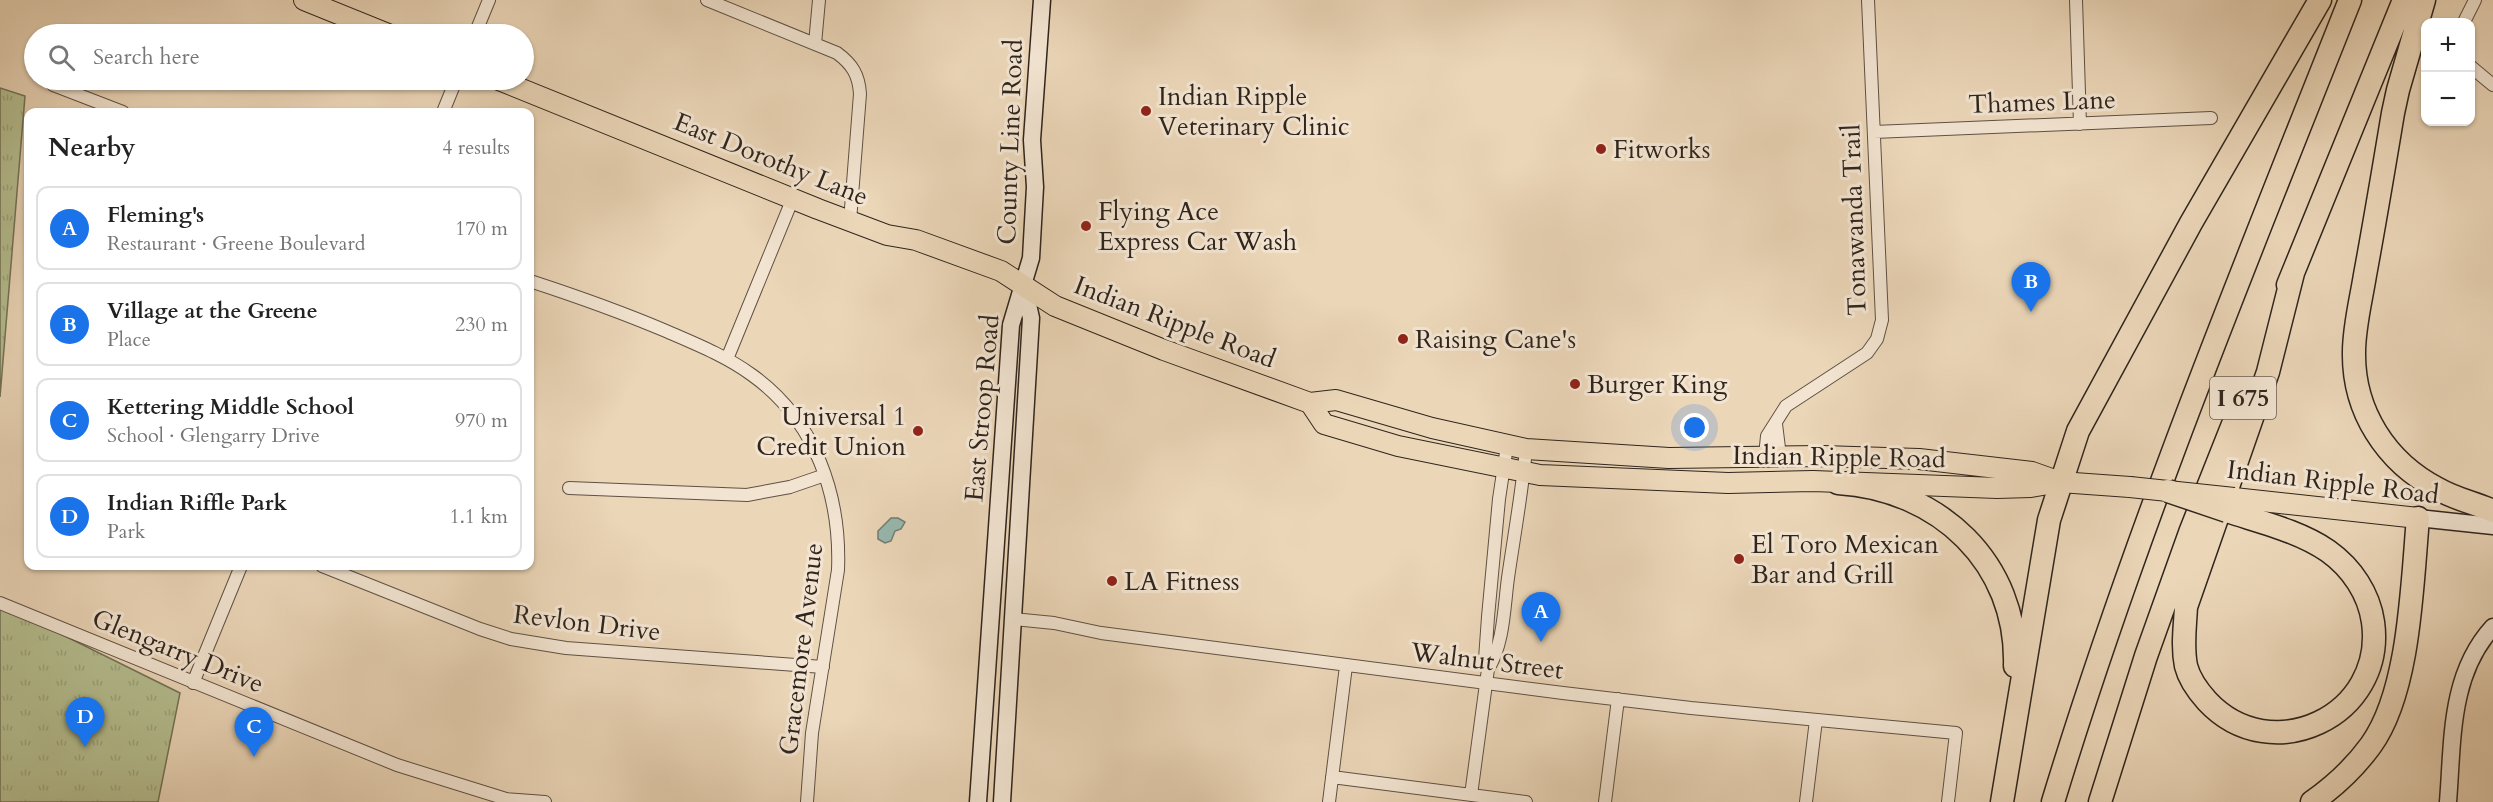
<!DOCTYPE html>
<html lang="en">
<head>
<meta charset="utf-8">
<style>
	:root { --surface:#fff; --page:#f6f6f6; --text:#222; --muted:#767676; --line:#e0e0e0; --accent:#1a73e8 }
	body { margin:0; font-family:Cardo,serif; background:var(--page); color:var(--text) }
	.controls { position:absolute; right:18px; top:18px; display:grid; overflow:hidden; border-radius:12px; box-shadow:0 2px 4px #0004 }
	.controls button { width:54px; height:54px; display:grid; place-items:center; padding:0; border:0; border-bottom:2px solid var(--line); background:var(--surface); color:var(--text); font:30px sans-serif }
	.you { position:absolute; left:1695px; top:428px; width:21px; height:21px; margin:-15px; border:4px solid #fff; border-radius:50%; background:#1a73e8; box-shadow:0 0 0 9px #1a73e833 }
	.badge { display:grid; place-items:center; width:39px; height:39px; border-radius:50%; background:var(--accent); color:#fff; font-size:20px; font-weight:700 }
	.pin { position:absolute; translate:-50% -50px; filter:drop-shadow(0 2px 3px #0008) }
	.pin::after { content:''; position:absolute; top:32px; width:21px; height:18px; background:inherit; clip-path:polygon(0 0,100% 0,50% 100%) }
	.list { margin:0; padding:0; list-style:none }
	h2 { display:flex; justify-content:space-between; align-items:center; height:78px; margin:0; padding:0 24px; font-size:26px }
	h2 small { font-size:20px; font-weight:400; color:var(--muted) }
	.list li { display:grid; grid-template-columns:39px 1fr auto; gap:18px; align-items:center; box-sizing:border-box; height:84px; margin:0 12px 12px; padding:0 12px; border:2px solid var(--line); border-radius:12px }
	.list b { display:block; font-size:22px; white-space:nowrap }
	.list p { margin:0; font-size:20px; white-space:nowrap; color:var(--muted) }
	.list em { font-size:20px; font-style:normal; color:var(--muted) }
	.icon { flex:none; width:33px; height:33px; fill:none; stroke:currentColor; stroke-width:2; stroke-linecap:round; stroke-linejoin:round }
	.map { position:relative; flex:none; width:2493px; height:802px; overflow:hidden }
	.search { position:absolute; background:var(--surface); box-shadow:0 2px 4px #0004; left:24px; top:24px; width:510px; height:66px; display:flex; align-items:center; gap:15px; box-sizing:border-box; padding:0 21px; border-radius:33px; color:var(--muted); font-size:22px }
	.panel { position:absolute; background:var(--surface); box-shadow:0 2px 4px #0004; left:24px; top:108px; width:510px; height:462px; border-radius:12px }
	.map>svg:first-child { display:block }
</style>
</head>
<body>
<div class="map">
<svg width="2493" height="802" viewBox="0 0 2493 802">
	<defs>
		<pattern id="grass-tufts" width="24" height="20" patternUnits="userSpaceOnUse" patternTransform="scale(1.5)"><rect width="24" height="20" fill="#b5be90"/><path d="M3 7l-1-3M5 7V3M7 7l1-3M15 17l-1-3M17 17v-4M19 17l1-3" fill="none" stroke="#9ca37c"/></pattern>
	</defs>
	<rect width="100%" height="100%" fill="#ebd6b8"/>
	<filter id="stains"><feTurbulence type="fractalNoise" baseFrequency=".00333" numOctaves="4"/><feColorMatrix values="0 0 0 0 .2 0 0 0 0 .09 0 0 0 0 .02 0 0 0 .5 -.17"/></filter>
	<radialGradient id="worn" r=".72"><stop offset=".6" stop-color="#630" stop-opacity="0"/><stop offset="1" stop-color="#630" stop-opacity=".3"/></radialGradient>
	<path fill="url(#grass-tufts)" stroke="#727256" stroke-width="1.5" d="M 0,88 L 25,96 L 0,397 Z
		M 0,604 L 180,693 L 158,802 L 0,802 Z"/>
	<path fill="#98b9af" stroke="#6e7e75" stroke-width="1.5" d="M 891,518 L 898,518 L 905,522 L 901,529 L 895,531 L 891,541 L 885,543 L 878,539 L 878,531 Z"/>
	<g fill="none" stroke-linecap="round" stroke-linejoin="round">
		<defs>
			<path id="street" d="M 707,0 L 837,53 C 852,64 859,75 860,94 L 850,221
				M 2076,0 L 2080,124
				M 2464,22 L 2475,0
				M 475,34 L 489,0
				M 815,44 L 819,0
				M 2470,66 L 2493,85
				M 53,85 L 123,112
				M 443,112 L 456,80
				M 1874,132 L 2211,118
				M 530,281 C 576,296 621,312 666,331 C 696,344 726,356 752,375 C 815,420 841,495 838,570 L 812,733 L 807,802
				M 727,359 L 793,198
				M 1776,424 L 1780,456
				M 1765,456 L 1767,436 L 1786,406 L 1867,353 L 1877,339 L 1882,320 L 1868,0
				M 569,488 L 747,495 L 790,487 L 825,475
				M 322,566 L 480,629 L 511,639 L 566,648 L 823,667
				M 0,603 L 397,765 L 506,799 L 545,802
				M 1013,619 L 1054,623 L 1101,633 L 1563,693 L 1691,708 L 1956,733 L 1948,802
				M 1488,669 C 1504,644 1504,607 1508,578 C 1514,536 1522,493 1526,449
				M 193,683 L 241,566
				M 1332,777 L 1526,802
				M 1471,795 L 1488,669 L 1485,659 L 1488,617 L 1499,499 L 1507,446
				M 1329,802 L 1346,666
				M 1605,802 L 1618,699
				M 1806,802 L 1816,720"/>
			<path id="secondary" d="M 2418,518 L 2493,526
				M 978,802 L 1011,325 L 1031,258 L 1035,187 L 1032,140 L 1042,0
				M 1002,802 L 1031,318 L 1024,287
				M 2448,802 C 2453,741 2449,675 2493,627"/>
			<path id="primary" d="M 304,0 L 388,34
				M 499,80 L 818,209 L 887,235 L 916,240 L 1001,271 L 1055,306 L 1164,350 L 1310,403 L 1336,400 L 1432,428 L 1526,449 L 1669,458 L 1822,456 L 1919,459 L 2032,472 L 2060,482
				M 1310,403 L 1324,424 L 1398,446 L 1540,475 L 1728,483 L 1813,481 L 1997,488 L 2031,487 L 2060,482 L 2130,487
				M 2234,498 L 2418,518"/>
			<path id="highway" d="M 2424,0 L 2398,90 L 2393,113 C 2384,167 2375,221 2365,275 C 2361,300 2354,327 2354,352 C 2353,411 2386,462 2438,489 C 2455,499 2475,503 2493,511
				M 2288,285 L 2404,0
				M 1838,483 C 1939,489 2018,563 2015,666
				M 2227,511 C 2260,522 2299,531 2328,551 C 2352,568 2369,594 2373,622 C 2386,716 2271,770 2207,701 C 2198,691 2189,678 2186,666 C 2182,646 2185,627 2186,607 L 2268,372 L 2293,273
				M 2002,802 L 2049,520 L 2078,431 L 2191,223 L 2320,0
				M 2053,802 C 2136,529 2245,265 2350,0
				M 2100,802 L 2146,656 L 2191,530 L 2243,399
				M 2312,802 C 2335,786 2355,767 2371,745 C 2410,691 2412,584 2418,518"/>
		</defs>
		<use href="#street" stroke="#5e5144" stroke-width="14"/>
		<use href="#secondary" stroke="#2f251d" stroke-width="19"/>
		<use href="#primary" stroke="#2f251d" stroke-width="22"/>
		<use href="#highway" stroke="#2f251d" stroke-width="25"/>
		<use href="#street" stroke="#f2e4d1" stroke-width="12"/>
		<use href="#secondary" stroke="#f2e4d1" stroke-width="16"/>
		<use href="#primary" stroke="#ebd6b8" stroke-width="20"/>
		<use href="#highway" stroke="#ebd6b8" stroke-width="22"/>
		<defs>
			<path id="primary-bridge" d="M 2130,487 L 2234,498"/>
			<path id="highway-bridge" d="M 2168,491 L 2227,511"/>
		</defs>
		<use href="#primary-bridge" stroke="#2f251d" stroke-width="22" stroke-linecap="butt"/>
		<use href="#highway-bridge" stroke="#2f251d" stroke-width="25" stroke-linecap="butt"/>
		<use href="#primary-bridge" stroke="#ebd6b8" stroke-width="20"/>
		<use href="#highway-bridge" stroke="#ebd6b8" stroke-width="22"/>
	</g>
	<g fill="#8f2418" stroke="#f2e4d1" stroke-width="2">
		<circle cx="1146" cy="111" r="6"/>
		<circle cx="1601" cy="149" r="6"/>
		<circle cx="1086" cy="226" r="6"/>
		<circle cx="1403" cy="339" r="6"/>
		<circle cx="1575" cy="384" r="6"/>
		<circle cx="918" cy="431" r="6"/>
		<circle cx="1739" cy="559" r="6"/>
		<circle cx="1112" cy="581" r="6"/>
	</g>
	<g text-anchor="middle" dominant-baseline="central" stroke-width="6" stroke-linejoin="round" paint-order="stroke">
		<rect fill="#f2e4d1" stroke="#6a5e53" stroke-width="1.5" x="2210" y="377" width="66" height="42" rx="4.5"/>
		<g font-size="24" font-weight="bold" fill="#2f251d">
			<text x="2243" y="398">I 675</text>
		</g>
		<g font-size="26" fill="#2f251d" stroke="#f2e4d1" text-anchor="start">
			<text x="1158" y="96">Indian Ripple<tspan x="1158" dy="30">Veterinary Clinic</tspan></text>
			<text x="1613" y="149">Fitworks</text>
			<text x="1098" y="211">Flying Ace<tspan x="1098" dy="30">Express Car Wash</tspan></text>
			<text x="1415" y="339">Raising Cane's</text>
			<text x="1587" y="384">Burger King</text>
			<text x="906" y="416" text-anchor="end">Universal 1<tspan x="906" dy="30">Credit Union</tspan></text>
			<text x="1751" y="544">El Toro Mexican<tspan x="1751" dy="30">Bar and Grill</tspan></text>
			<text x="1124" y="581">LA Fitness</text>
		</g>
		<g font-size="26" fill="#2f251d" stroke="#f2e4d1">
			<text transform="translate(2042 102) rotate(-2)">Thames Lane</text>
			<text transform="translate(1010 142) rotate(-88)">County Line Road</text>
			<text transform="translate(771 159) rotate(22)">East Dorothy Lane</text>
			<text transform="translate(1854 220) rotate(-92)">Tonawanda Trail</text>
			<text transform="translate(1175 322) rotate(21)">Indian Ripple Road</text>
			<text transform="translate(982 408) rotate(-85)">East Stroop Road</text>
			<text transform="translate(1839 457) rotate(1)">Indian Ripple Road</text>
			<text transform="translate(2333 482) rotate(7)">Indian Ripple Road</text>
			<text transform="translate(587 623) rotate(7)">Revlon Drive</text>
			<text transform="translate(801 649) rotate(-83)">Gracemore Avenue</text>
			<text transform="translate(178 651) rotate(22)">Glengarry Drive</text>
			<text transform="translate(1487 661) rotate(7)">Walnut Street</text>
		</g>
	</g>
	<rect width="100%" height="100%" filter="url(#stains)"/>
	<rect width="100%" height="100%" fill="url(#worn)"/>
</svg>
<div class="controls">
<button>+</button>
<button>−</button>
</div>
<div class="you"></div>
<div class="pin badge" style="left:1541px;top:642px">A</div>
<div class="pin badge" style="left:2031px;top:312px">B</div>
<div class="pin badge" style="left:254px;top:757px">C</div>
<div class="pin badge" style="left:85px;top:747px">D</div>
<div class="search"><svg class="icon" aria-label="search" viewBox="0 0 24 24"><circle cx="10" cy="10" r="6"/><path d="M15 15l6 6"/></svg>Search here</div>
<section class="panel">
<h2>Nearby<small>4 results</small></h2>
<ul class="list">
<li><span class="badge">A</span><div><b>Fleming's</b><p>Restaurant · Greene Boulevard</p></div><em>170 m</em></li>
<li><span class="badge">B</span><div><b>Village at the Greene</b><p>Place</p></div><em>230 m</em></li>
<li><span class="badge">C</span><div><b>Kettering Middle School</b><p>School · Glengarry Drive</p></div><em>970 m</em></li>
<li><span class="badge">D</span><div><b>Indian Riffle Park</b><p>Park</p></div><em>1.1 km</em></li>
</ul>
</section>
</div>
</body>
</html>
